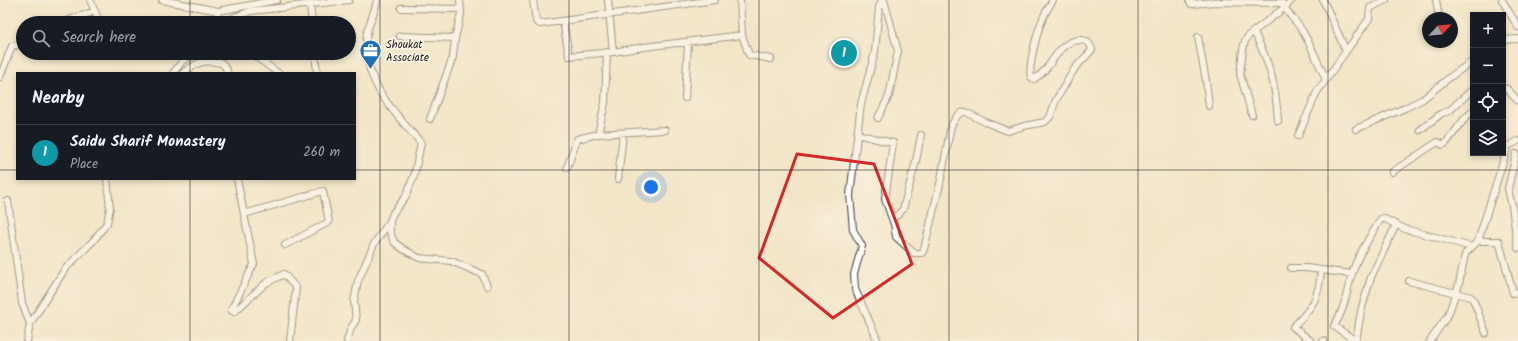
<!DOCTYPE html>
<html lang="en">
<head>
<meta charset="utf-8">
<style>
	:root { --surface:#171b24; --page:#242831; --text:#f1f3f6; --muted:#9ea1a6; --line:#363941; --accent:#ea580c }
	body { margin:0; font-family:Kalam,sans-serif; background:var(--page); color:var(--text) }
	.controls { position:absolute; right:12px; top:12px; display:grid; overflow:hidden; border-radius:0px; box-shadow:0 2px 6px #0003 }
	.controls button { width:36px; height:36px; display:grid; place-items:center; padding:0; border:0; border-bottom:1px solid var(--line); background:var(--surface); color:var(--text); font:20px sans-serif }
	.compass { position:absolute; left:1422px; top:12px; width:36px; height:36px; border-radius:50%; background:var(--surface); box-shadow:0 2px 6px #0003; rotate:64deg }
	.you { position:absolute; left:651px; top:187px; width:14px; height:14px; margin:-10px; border:3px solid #fff; border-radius:50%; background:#1a73e8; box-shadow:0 0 0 6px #1a73e833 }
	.badge { display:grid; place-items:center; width:26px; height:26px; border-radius:50%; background:var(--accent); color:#fff; font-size:13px; font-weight:700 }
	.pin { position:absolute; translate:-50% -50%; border:2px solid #fff; box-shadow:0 1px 4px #0006 }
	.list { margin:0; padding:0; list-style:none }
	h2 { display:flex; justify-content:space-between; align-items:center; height:52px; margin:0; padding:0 16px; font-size:17px }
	h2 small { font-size:13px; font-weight:400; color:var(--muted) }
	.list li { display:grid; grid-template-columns:26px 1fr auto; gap:12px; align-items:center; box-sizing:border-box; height:56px; padding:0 16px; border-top:1px solid var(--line) }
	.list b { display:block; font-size:15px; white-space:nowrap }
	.list p { margin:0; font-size:13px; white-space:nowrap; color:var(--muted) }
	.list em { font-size:13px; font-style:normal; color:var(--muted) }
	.icon { flex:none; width:22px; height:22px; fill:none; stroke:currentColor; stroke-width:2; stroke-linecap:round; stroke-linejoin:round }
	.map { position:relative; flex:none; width:1518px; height:341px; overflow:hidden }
	.search { position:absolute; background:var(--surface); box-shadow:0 2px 6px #0003; left:16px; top:16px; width:340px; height:44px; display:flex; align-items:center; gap:10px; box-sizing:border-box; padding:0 14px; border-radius:22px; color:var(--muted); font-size:15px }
	.panel { position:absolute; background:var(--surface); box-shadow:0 2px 6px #0003; left:16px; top:72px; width:340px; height:108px; border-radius:0px }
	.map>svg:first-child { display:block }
</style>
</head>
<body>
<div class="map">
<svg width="1518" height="341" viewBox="0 0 1518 341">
	<rect width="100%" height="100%" fill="#fcf5e5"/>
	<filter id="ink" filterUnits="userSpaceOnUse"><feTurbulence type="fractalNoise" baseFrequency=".025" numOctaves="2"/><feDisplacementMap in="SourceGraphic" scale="8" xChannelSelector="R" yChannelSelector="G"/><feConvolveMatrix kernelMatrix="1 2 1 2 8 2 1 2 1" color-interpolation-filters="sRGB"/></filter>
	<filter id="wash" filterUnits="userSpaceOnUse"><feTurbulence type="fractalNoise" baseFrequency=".012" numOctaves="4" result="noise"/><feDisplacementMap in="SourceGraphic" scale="16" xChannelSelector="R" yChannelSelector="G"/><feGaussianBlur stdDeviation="0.9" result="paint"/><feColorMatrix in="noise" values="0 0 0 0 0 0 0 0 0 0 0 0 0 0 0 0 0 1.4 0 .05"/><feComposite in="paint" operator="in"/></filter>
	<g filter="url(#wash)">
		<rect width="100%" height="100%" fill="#f2e5c8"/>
	</g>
	<g filter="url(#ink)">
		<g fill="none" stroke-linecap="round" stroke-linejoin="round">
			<defs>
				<path id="minor" d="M 90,0 L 100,23
					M 162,0 L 218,11 L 277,0
					M 377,0 C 375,11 371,19 368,29 C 366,35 366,42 366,47 C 367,87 397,115 421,143 L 414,176 L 406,196 L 393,213 L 390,221 L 390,232 L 394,242 L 403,249 L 419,258 L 451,261 L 482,274 L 487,286
					M 533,0 L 536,21 L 540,24 L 715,0
					M 608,0 L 613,52
					M 740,0 L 742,35 L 749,55 L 771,59
					M 1189,0 L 1191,4 L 1215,2 L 1282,3 C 1286,13 1299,23 1304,34 C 1313,49 1319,65 1326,80
					M 1323,0 L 1346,51
					M 1436,0 L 1439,18
					M 1502,0 L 1518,27
					M 310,5 L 312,23
					M 401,8 L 461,9
					M 563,21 L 569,56 L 613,52 L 644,47 L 742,35
					M 61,23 L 95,11
					M 215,23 L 218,11
					M 225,23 L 234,17 L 251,11 L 349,0
					M 1254,32 C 1270,64 1276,85 1278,121
					M 400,36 L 455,38
					M 1198,37 L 1206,81 L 1209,106
					M 1503,40 L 1518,39
					M 173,53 L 187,56
					M 251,53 L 278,73
					M 315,53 L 317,73
					M 186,59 L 196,53
					M 173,73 L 189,53
					M 183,73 C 198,62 203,59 222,63 L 227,70 L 227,73
					M 0,77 L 12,46 L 23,44
					M 1503,88 L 1507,89 L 1518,101
					M 685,98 L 688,43
					M 1252,115 L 1240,74 L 1243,49 L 1245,41 L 1249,35 L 1284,8 L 1292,0
					M 878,118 L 889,96 L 898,51 L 884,0
					M 430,119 L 453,57 L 455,38 L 461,14 L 460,0
					M 1356,129 L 1405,108 L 1423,99 L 1450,77 L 1473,61
					M 1420,130 L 1442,113 L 1449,111 L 1473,89
					M 598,134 L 605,103 L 607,52
					M 857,134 L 893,143 L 885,199 L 894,224 L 896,237 L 914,253 L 922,253 L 924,249 L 940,184 L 951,126 L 957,116 L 963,112 L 966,112 L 985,122 L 1008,131 L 1024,126 L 1045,122 L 1050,117 L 1056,100 L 1075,68 L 1092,50 C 1091,44 1088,41 1081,40 C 1056,40 1053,70 1034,79 L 1031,77 C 1028,65 1038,28 1044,16 C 1046,11 1050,5 1053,0
					M 1298,136 L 1317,92 L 1369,19 L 1370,8 L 1386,0
					M 567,168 L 577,139 L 598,134 L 665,130
					M 1392,172 L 1436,143 L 1438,142 L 1443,145 L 1446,143 L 1466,117 L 1473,111
					M 237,179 L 254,264 L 231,310 L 234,312 L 266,283 L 284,274 L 296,288 L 290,341
					M 618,179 L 623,133
					M 8,201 L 22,303 L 30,324
					M 244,214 L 323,191 L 329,222 L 285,245
					M 892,218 L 899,214 L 903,209 L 916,161 L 921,135
					M 1518,228 L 1515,229 L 1518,248
					M 1515,229 L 1512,206 L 1508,189 L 1516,154
					M 1478,241 L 1499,241 L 1513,293 L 1518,292
					M 1291,268 L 1306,268 L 1352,274
					M 1409,281 L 1471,297 L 1473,299 L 1486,333
					M 27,341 L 30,324 L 65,269 L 93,241 L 107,223 L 110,208 L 107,179
					M 347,341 L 351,328 L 356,320 L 354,301 L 358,281 L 374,244 L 390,221
					M 878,341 L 855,289 L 854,274 L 862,246 L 853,230 L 850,195 L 861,104 L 875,52 L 879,7 L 882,0
					M 1311,341 L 1293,327 C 1313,307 1319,298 1321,270
					M 1323,341 L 1324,341
					M 1356,341 L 1334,326 C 1345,310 1346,292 1352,274 C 1358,254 1370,237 1381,219 L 1383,218 L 1405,229 L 1472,247
					M 1356,341 L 1361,311 L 1371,277 L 1396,225
					M 1430,341 L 1448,315 L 1459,284 L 1465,254 L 1478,241 L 1508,146 L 1518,141"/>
			</defs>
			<use href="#minor" stroke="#3c3a36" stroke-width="8"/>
			<use href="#minor" stroke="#fff" stroke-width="6"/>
		</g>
	</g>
	<path d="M0 0H1518V341H0ZM 797,154 L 874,164 L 912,264 L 833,318 L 759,258 Z" fill="#f2e5c8" fill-opacity=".55" fill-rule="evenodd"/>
	<path fill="none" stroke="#d62828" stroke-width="3" stroke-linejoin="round" d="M 797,154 L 874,164 L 912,264 L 833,318 L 759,258 Z"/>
	<path fill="none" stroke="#1c1c1c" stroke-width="1" stroke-opacity="0.55" d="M 190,0 L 190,23M 380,0 L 380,341M 569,0 L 569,341M 759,0 L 759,341M 949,0 L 949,341M 1138,0 L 1138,341M 1328,0 L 1328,341M 190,53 L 190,73M 0,170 L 17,170M 355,170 L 1518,170M 190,179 L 190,341"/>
	<defs>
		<symbol id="office-pin" viewBox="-11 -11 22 30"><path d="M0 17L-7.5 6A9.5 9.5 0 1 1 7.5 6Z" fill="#1f6fb2" stroke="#fcf5e5"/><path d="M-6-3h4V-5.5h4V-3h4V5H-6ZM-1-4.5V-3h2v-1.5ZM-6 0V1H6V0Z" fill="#fff"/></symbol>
	</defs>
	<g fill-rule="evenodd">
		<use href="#office-pin" x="358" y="38" width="25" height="34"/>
	</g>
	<g text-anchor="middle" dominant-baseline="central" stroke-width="3.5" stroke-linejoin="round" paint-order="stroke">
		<g font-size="11" fill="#1c1c1c" stroke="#fcf5e5" text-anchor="start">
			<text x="386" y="45">Shoukat<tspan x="386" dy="13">Associate</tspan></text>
		</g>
	</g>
</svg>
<div class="controls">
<button>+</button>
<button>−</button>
<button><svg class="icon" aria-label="locate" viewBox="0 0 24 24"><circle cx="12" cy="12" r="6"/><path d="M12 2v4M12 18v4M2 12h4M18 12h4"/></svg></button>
<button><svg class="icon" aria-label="layers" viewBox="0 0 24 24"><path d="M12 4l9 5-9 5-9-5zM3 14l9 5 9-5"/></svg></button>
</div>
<svg class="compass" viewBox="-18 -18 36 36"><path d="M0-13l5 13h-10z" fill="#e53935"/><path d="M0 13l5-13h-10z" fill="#9ea1a6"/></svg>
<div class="you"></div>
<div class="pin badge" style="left:844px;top:53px;background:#0f9aa8">1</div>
<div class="search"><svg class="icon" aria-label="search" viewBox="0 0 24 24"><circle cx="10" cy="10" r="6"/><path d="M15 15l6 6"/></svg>Search here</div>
<section class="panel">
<h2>Nearby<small></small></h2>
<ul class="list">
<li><span class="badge" style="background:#0f9aa8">1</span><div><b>Saidu Sharif Monastery</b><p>Place</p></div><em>260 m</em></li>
</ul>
</section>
</div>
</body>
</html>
